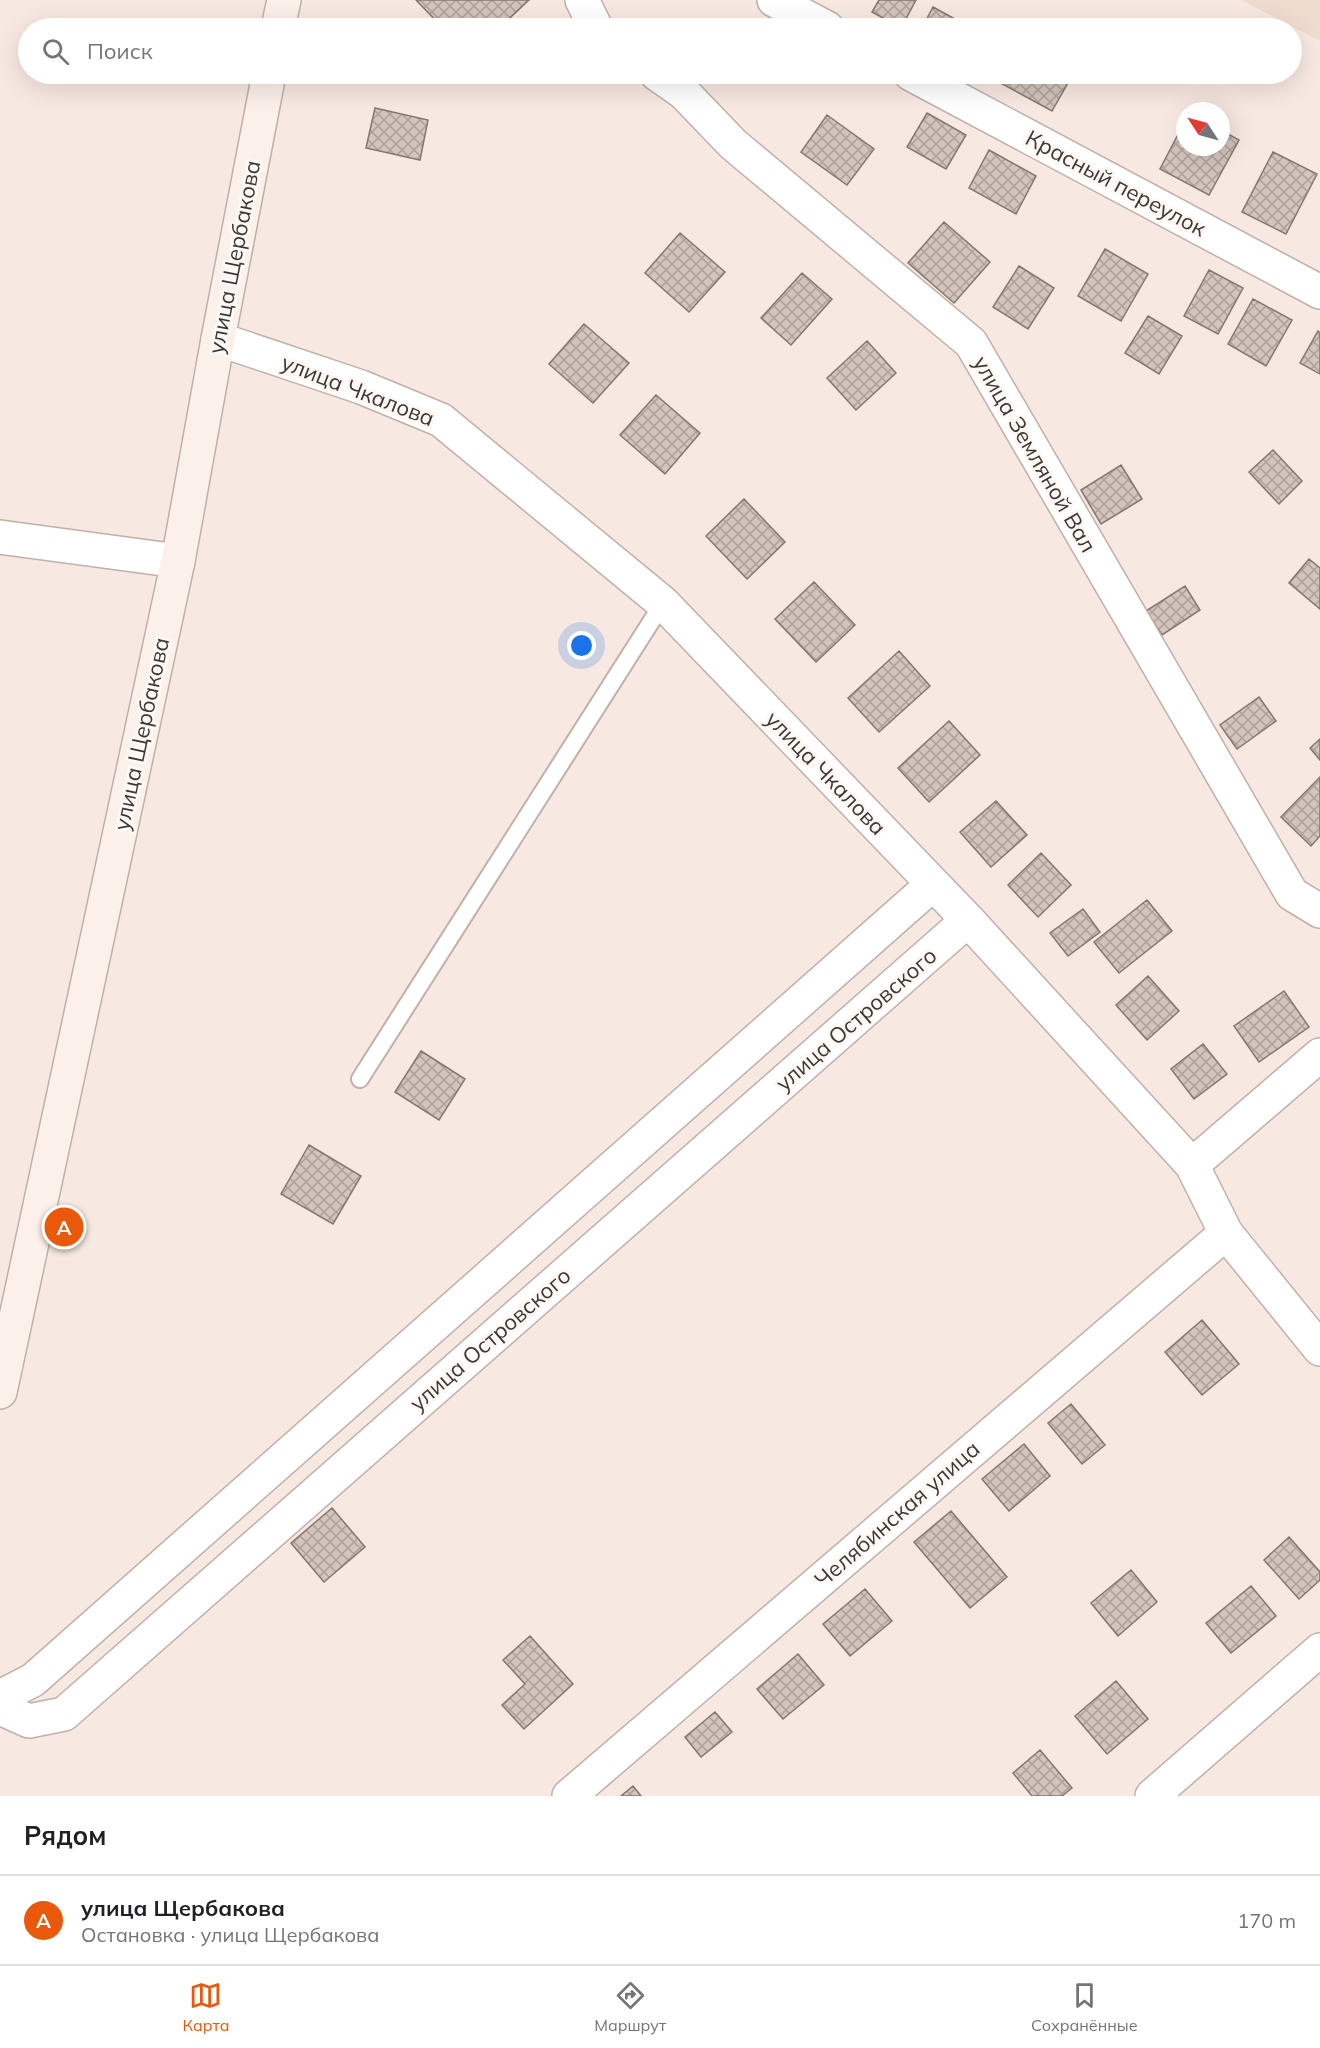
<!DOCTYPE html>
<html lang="ru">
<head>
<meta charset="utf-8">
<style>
	:root { --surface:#fff; --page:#f2f2f2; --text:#202124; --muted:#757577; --line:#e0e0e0; --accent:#ea580c }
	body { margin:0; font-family:Mulish,sans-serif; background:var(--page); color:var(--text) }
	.compass { position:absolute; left:1176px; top:102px; width:54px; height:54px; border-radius:50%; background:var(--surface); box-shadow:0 6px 24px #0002; rotate:306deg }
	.you { position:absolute; left:582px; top:646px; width:21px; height:21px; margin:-15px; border:4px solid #fff; border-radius:50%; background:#1a73e8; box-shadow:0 0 0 9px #1a73e833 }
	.badge { display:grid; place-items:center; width:39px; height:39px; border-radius:50%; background:var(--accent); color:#fff; font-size:20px; font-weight:700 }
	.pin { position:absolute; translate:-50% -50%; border:3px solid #fff; box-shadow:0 2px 6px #0006 }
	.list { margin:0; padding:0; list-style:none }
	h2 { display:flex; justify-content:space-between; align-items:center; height:78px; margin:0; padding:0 24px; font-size:26px }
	h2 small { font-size:20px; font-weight:400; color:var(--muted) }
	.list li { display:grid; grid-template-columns:39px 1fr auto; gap:18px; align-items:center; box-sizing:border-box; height:90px; padding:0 24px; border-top:2px solid var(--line) }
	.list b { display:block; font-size:22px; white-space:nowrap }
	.list p { margin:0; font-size:20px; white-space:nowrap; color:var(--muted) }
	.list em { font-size:20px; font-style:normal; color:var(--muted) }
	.icon { flex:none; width:33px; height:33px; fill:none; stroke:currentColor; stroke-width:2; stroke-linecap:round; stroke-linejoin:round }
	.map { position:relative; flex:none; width:1320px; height:1796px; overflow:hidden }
	.search { position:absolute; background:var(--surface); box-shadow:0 6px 24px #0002; left:18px; right:18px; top:18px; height:66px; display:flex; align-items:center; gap:15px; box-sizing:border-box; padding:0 21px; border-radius:33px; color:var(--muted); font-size:22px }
	.sheet { height:168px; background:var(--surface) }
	nav { display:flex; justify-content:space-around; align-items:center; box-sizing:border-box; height:84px; border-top:2px solid var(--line); background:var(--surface); font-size:16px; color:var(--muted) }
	nav a { display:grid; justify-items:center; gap:3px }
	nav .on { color:var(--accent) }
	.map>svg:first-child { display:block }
</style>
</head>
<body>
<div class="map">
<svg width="1320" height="1796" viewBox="0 0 1320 1796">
	<defs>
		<pattern id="building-cross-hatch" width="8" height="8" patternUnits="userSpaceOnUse" patternTransform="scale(1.5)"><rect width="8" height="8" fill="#d3c4bd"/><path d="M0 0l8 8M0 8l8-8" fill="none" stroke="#aca09a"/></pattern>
	</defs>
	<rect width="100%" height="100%" fill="#f7e8e1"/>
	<path fill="#f0dbcf" d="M 1241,0 L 1320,0 L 1320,41 Z"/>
	<path fill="url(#building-cross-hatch)" stroke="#847771" stroke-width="1.5" d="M 416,0 L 529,0 L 499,28 L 443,28 Z
		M 879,0 L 916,0 L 901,28 L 872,12 Z
		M 933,7 L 971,28 L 922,28 Z
		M 743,19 L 760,28 L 738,28 Z
		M 984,74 L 1073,74 L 1052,111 Z
		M 375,108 L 428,120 L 420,160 L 366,148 Z
		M 927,113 L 966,135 L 946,169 L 907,147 Z
		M 827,115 L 874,149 L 847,185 L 801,152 Z
		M 1185,121 L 1185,147 L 1221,147 L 1221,130 L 1239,140 L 1209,195 L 1160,169 Z
		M 989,150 L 1036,176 L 1016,214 L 969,188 Z
		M 1273,152 L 1317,174 L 1286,234 L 1242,212 Z
		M 944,222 L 990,262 L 954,303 L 908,263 Z
		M 680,233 L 725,272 L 689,312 L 645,273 Z
		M 1105,249 L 1148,274 L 1121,321 L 1078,296 Z
		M 1019,266 L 1054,288 L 1028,329 L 993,307 Z
		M 1209,270 L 1243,288 L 1218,334 L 1184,316 Z
		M 802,273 L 832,299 L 791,345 L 761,318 Z
		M 1253,299 L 1292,320 L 1266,366 L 1228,344 Z
		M 1148,316 L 1182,336 L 1159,374 L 1125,353 Z
		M 584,324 L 629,363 L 593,403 L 549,364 Z
		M 1318,331 L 1320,333 L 1320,374 L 1300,363 Z
		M 867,341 L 896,373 L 856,410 L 827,378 Z
		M 656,395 L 700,433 L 665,474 L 620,435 Z
		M 1273,450 L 1302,481 L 1279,504 L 1249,472 Z
		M 1121,465 L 1142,499 L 1101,524 L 1081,490 Z
		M 744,499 L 785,542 L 747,579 L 706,536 Z
		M 1309,559 L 1320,568 L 1320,609 L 1289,583 Z
		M 814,582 L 855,625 L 816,662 L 775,619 Z
		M 1185,586 L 1200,610 L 1162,635 L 1146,611 Z
		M 899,651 L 930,686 L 879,732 L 848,698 Z
		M 1259,697 L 1276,721 L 1237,749 L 1220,725 Z
		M 949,721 L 980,755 L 929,802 L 898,768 Z
		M 1320,739 L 1320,760 L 1310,748 Z
		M 1320,777 L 1320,836 L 1311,846 L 1281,817 Z
		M 996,801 L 1027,835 L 991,867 L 960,832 Z
		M 1041,853 L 1071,885 L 1038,917 L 1008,885 Z
		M 1147,900 L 1172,931 L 1119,973 L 1094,942 Z
		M 1083,909 L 1100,932 L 1068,956 L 1050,933 Z
		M 1148,976 L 1179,1011 L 1147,1040 L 1116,1005 Z
		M 1284,991 L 1309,1027 L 1259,1062 L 1234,1026 Z
		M 1203,1044 L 1227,1074 L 1194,1099 L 1171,1069 Z
		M 421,1051 L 465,1079 L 439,1120 L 395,1092 Z
		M 309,1145 L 361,1176 L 333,1224 L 281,1194 Z
		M 1202,1320 L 1239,1364 L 1202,1395 L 1165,1352 Z
		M 1071,1404 L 1105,1445 L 1082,1464 L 1048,1423 Z
		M 1024,1444 L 1050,1476 L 1009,1511 L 982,1479 Z
		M 332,1508 L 365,1547 L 324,1582 L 291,1543 Z
		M 951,1511 L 1007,1577 L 970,1608 L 914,1542 Z
		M 1289,1537 L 1320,1572 L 1320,1580 L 1299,1599 L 1264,1560 Z
		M 1131,1570 L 1157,1602 L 1118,1636 L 1091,1603 Z
		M 1251,1586 L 1276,1616 L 1231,1653 L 1206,1623 Z
		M 865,1589 L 892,1621 L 850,1656 L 823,1624 Z
		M 530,1636 L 573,1684 L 524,1729 L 502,1705 L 525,1684 L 503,1660 Z
		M 798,1654 L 824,1685 L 783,1719 L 757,1689 Z
		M 1116,1681 L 1148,1719 L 1107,1754 L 1075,1716 Z
		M 715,1712 L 732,1732 L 701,1757 L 685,1737 Z
		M 1040,1750 L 1072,1788 L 1062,1796 L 1032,1796 L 1013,1773 Z
		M 633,1786 L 641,1796 L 621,1796 Z"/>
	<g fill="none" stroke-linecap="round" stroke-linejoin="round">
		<defs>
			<path id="lane" d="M 360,1079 L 663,603"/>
			<path id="street" d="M 582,0 L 596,28
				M 774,0 L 827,28
				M 657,74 L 684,93 L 733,144 L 971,343 L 1292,894 L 1320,911
				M 911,74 L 1320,292
				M 218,339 L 361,387 L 441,420 L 663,603 L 968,920 L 1192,1165 L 1226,1233 L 1320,1349
				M 0,537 L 178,561
				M 1192,1165 L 1320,1055
				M 0,1697 L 33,1680 L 933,884
				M 0,1708 L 29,1721 L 64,1714 L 968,920
				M 569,1796 L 1226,1233
				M 1152,1796 L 1320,1650"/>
			<path id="secondary" d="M 278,28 L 284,0
				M 0,1392 L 178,561 L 218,339 L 269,74"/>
		</defs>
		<use href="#lane" stroke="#bfb1aa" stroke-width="20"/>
		<use href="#street" stroke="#bfb1aa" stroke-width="36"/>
		<use href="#secondary" stroke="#bfb1aa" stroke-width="36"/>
		<use href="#lane" stroke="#fff" stroke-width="16"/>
		<use href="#street" stroke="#fff" stroke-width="33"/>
		<use href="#secondary" stroke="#fcf0ea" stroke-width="33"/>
	</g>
	<g text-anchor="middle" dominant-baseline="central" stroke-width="6" stroke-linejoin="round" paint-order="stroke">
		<g font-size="22" fill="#3d3734" stroke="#fef8f5">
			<text transform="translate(1116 183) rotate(28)">Красный переулок</text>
			<text transform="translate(234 257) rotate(-79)">улица Щербакова</text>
			<text transform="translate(358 390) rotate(21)">улица Чкалова</text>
			<text transform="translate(1035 454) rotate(60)">улица Земляной Вал</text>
			<text transform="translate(141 734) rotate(-78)">улица Щербакова</text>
			<text transform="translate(826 773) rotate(46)">улица Чкалова</text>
			<text transform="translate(856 1019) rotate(-41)">улица Островского</text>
			<text transform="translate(490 1339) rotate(-41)">улица Островского</text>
			<text transform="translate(897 1514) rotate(-41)">Челябинская улица</text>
		</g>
	</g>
</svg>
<svg class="compass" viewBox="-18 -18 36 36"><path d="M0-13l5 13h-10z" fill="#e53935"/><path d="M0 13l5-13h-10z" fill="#757577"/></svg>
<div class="you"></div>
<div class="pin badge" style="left:64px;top:1227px">A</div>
<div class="search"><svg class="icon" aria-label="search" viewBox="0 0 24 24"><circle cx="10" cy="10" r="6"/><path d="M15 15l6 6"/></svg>Поиск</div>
</div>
<section class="sheet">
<h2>Рядом<small></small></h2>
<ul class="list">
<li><span class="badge">A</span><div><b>улица Щербакова</b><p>Остановка · улица Щербакова</p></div><em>170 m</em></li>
</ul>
</section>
<nav>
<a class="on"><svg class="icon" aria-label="map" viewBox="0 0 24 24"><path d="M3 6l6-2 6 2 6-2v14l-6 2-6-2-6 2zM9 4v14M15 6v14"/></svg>Карта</a>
<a><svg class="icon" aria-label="directions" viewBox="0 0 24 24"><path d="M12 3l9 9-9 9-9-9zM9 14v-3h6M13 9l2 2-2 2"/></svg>Маршрут</a>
<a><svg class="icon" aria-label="saved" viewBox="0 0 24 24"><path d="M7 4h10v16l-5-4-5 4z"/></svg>Сохранённые</a>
</nav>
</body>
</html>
